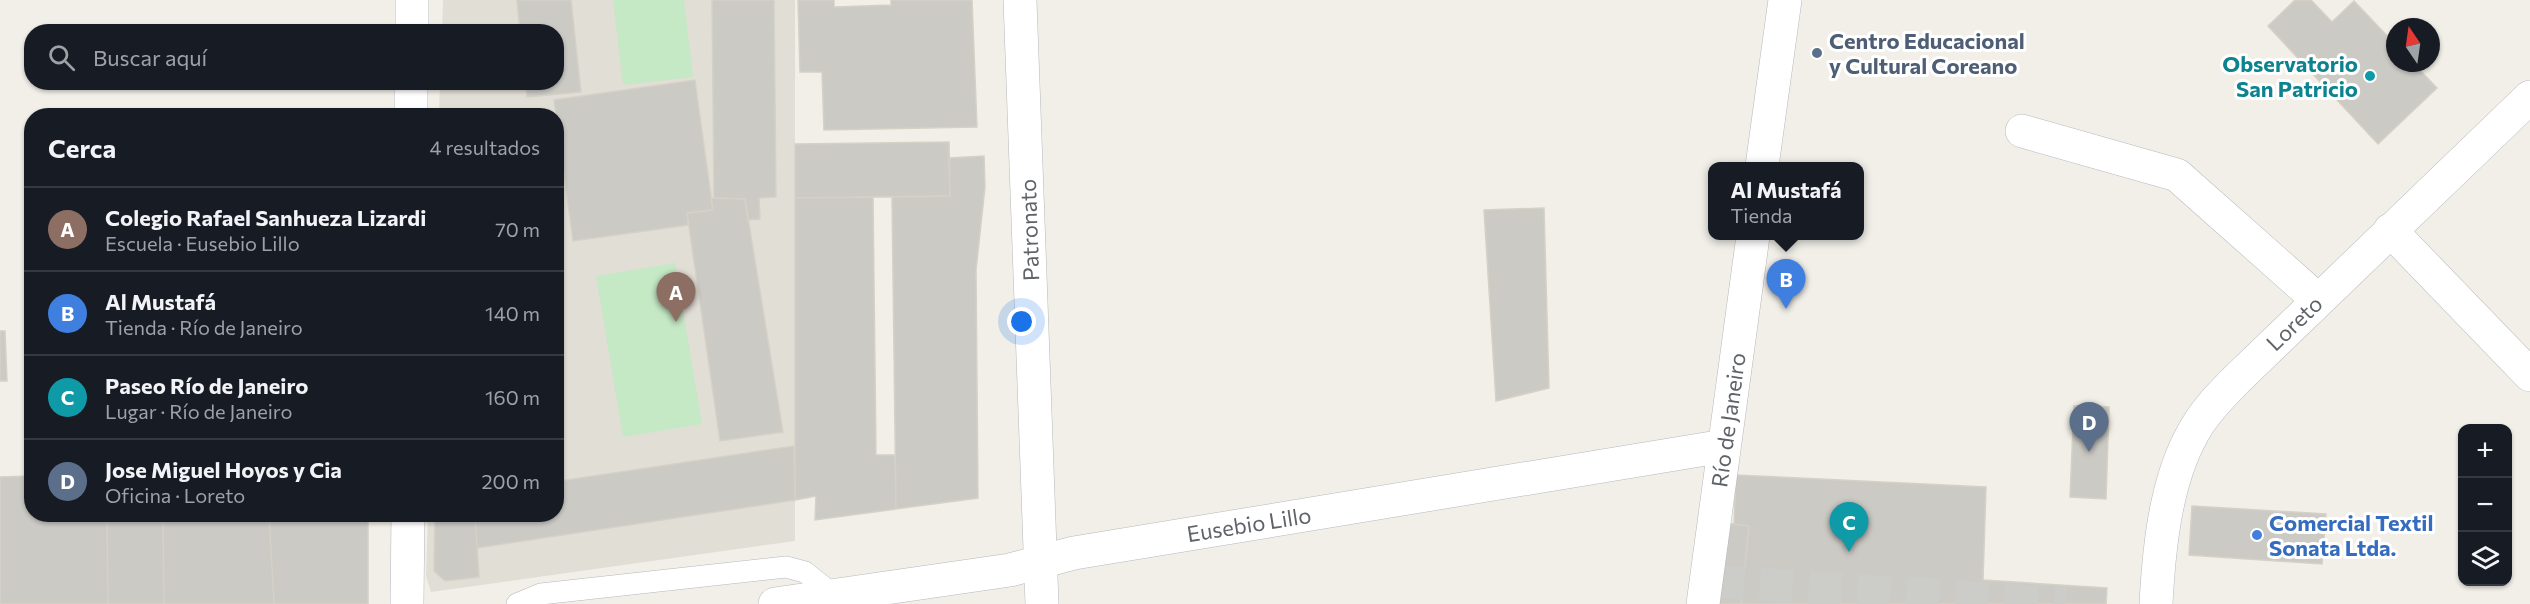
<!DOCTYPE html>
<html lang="es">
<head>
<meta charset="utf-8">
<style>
	:root { --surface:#171b24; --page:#20242c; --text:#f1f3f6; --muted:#9ea1a6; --line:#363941; --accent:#db2777 }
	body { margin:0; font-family:Commissioner,sans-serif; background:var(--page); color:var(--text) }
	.controls { position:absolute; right:18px; bottom:18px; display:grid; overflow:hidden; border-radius:12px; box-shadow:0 2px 4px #0004 }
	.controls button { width:54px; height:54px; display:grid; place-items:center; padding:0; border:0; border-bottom:2px solid var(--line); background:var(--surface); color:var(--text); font:30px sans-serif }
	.compass { position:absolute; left:2386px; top:18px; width:54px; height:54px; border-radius:50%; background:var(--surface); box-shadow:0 2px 4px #0004; rotate:347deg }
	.you { position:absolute; left:1022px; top:322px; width:21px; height:21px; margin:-15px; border:4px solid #fff; border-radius:50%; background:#1a73e8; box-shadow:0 0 0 9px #1a73e833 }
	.badge { display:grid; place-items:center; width:39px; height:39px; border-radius:50%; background:var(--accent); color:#fff; font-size:20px; font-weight:700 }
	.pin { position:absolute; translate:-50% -50px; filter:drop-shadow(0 2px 3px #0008) }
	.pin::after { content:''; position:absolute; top:32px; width:21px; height:18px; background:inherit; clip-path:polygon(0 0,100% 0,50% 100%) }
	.popup { position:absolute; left:1708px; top:162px; width:156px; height:78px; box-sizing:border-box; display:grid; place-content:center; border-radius:12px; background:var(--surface); filter:drop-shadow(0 2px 4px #0005); font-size:20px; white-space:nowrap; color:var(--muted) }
	.popup b { font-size:22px; color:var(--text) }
	.popup::after { content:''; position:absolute; left:50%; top:100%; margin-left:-12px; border:12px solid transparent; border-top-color:var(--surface) }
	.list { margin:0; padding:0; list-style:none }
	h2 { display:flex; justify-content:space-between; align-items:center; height:78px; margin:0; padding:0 24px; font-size:26px }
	h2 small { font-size:20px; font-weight:400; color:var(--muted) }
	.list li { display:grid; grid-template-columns:39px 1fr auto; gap:18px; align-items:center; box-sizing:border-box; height:84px; padding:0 24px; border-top:2px solid var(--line) }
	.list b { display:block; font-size:22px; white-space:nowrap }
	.list p { margin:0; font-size:20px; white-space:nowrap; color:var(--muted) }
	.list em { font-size:20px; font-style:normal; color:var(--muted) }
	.icon { flex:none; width:33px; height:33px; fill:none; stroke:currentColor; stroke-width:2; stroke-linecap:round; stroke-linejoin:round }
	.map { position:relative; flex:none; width:2530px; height:604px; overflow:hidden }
	.search { position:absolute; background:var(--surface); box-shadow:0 2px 4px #0004; left:24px; top:24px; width:540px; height:66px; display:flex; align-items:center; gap:15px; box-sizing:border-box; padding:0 21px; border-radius:24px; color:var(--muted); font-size:22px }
	.panel { position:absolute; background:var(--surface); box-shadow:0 2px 4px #0004; left:24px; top:108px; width:540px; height:414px; border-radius:24px }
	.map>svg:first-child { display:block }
</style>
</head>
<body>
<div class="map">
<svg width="2530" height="604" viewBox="0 0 2530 604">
	<rect width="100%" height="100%" fill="#f1efe8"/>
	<path fill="#e1ded6" d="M 443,0 L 795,0 L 795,541 L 431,592 L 426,576 L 428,515 L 556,514 L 556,116 L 439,115 L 440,83 L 556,82 L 556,32 L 442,31 Z"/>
	<path fill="#c5e8c5" d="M 613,0 L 684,0 L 693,77 L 623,85 Z
		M 675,263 L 702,424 L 623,437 L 596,276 Z"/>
	<path fill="#cccac5" stroke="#d6d1c6" stroke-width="1.5" d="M 517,0 L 571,0 L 581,92 L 527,97 L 525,82 L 556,82 L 556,32 L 520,32 Z
		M 712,0 L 774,0 L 776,197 L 759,198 L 760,219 L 748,220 L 745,199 L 714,198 Z
		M 798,0 L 834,0 L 834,7 L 891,5 L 891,0 L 972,0 L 977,127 L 824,130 L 822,72 L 800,72 Z
		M 2295,0 L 2311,0 L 2332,22 L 2354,1 L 2395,44 L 2395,63 L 2413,63 L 2437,88 L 2378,144 L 2268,26 Z
		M 695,80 L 713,210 L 687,213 L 688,225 L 573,241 L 554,100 Z
		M 949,142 L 950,196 L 795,198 L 795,144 Z
		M 984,156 L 985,187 L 976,270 L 978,498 L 896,509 L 892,197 L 950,196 L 949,158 Z
		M 873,197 L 876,455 L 895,455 L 896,509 L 815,520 L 816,496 L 795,500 L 795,198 Z
		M 711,198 L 745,199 L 783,432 L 720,441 L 687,213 L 713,210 Z
		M 1544,208 L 1549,388 L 1496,401 L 1484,210 Z
		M 0,331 L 5,331 L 7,381 L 0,381 Z
		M 2074,406 L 2109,407 L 2106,499 L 2070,497 Z
		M 794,446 L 795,500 L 477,548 L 475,514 L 556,514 L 556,456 L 560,481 Z
		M 1736,475 L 1986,487 L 1983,580 L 2107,588 L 2106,604 L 1709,604 L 1717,522 L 1734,524 Z
		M 32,476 L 32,514 L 107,514 L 108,604 L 0,604 L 0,477 Z
		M 2192,506 L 2326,514 L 2322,564 L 2189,555 Z
		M 107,514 L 163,514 L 164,604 L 108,604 Z
		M 163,514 L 269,514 L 274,604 L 164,604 Z
		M 269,514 L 368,514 L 368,604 L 274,604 Z
		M 435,514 L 475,514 L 479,577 L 445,581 L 434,571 Z
		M 1717,522 L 1749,526 L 1741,604 L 1709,604 Z"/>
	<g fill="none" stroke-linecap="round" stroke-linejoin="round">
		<path stroke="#ccccc8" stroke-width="33" stroke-dasharray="33 16" stroke-linecap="butt" d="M 1711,581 L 2066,604"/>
		<defs>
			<path id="lane" d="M 517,604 L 541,594 L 786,567 L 805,572 L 835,596"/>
			<path id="street" d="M 1020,0 L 1042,604
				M 412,32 L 412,0
				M 411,116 L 411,82
				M 2022,131 L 2177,175 L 2318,300
				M 1762,166 L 1785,0
				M 2390,230 L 2530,375
				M 407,604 L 408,514
				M 775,604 L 1010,570 L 1074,553 L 1724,446
				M 1703,604 L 1753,236"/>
			<path id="secondary" d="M 2156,604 C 2159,546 2166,473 2199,423 C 2210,406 2224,392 2238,378 L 2530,97"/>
		</defs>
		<use href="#lane" stroke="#b5b8bc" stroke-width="22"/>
		<use href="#street" stroke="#b5b8bc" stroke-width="34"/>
		<use href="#secondary" stroke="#b6babf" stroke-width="34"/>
		<use href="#lane" stroke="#fff" stroke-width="21"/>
		<use href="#street" stroke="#fff" stroke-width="33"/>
		<use href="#secondary" stroke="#fff" stroke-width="33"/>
	</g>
	<circle fill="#5c6f8a" stroke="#fff" stroke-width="2" cx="1817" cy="53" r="6"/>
	<circle fill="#0f9aa8" stroke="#fff" stroke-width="2" cx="2370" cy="76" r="6"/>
	<circle fill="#3f7fe0" stroke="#fff" stroke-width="2" cx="2257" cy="535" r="6"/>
	<g text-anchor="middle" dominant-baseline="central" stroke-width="6" stroke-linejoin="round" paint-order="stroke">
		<g font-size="22" font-weight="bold" fill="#4e5e75" stroke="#fff" text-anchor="start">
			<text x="1829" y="40">Centro Educacional<tspan x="1829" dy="25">y Cultural Coreano</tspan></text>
		</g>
		<g font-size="22" font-weight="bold" fill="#0d838f" stroke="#fff" text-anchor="end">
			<text x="2358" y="63">Observatorio<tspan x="2358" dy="25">San Patricio</tspan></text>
		</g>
		<g font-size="22" fill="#5f6368" stroke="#fff">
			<text transform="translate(1029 230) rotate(-92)">Patronato</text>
			<text transform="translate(2294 323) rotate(-44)">Loreto</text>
			<text transform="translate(1728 420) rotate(-82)">Río de Janeiro</text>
			<text transform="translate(1249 524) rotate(-9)">Eusebio Lillo</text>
		</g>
		<g font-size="22" font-weight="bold" fill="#366cbe" stroke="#fff" text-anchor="start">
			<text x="2269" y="522">Comercial Textil<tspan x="2269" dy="25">Sonata Ltda.</tspan></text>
		</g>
	</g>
</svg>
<div class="controls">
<button>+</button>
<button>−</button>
<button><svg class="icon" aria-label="layers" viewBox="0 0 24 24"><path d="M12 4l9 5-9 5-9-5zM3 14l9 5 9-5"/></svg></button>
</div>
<svg class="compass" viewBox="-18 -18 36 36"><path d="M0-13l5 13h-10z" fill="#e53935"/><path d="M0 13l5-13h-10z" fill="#9ea1a6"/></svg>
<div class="you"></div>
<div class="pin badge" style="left:676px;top:322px;background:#8d6e63">A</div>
<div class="pin badge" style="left:1786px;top:309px;background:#3f7fe0">B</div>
<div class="popup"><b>Al Mustafá</b>Tienda</div>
<div class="pin badge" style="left:1849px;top:552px;background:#0f9aa8">C</div>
<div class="pin badge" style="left:2089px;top:452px;background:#5c6f8a">D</div>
<div class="search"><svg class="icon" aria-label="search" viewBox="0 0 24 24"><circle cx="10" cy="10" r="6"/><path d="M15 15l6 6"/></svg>Buscar aquí</div>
<section class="panel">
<h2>Cerca<small>4 resultados</small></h2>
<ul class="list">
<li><span class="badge" style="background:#8d6e63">A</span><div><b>Colegio Rafael Sanhueza Lizardi</b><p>Escuela · Eusebio Lillo</p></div><em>70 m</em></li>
<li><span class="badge" style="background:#3f7fe0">B</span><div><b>Al Mustafá</b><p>Tienda · Río de Janeiro</p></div><em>140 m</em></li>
<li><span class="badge" style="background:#0f9aa8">C</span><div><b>Paseo Río de Janeiro</b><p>Lugar · Río de Janeiro</p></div><em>160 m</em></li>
<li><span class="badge" style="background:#5c6f8a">D</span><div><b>Jose Miguel Hoyos y Cia</b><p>Oficina · Loreto</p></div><em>200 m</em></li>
</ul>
</section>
</div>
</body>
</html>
